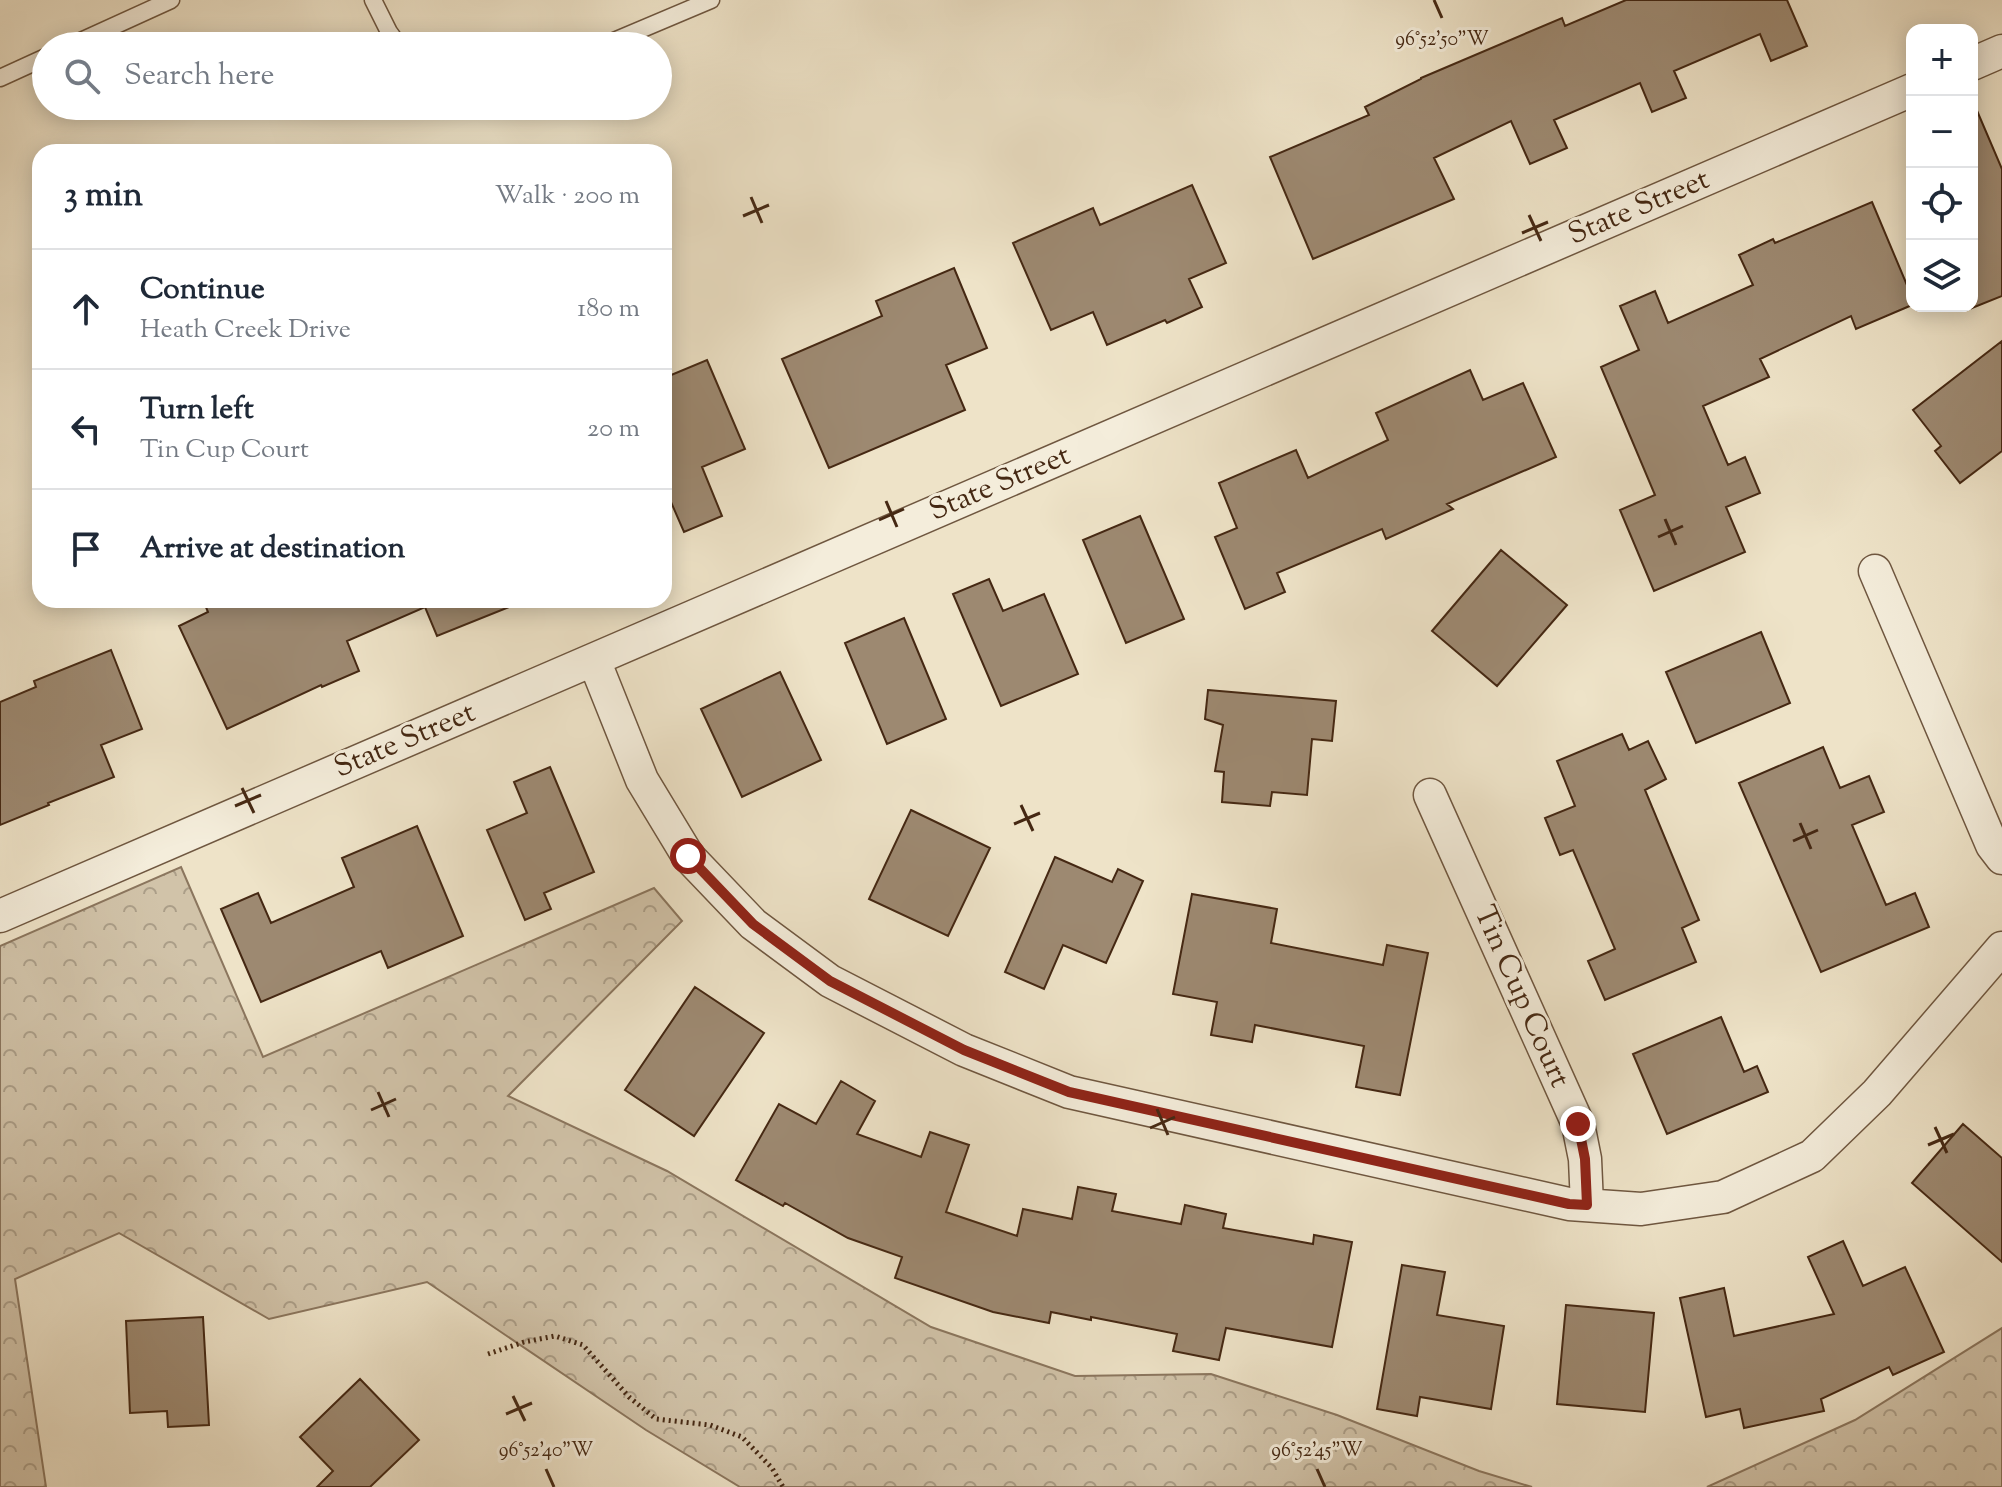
<!DOCTYPE html>
<html lang="en">
<head>
<meta charset="utf-8">
<style>
	:root { --surface:#fff; --page:#f2f2f3; --text:#1f2937; --muted:#747a83; --line:#e0e1e3 }
	body { margin:0; font-family:"Sorts Mill Goudy",serif; background:var(--page); color:var(--text) }
	.controls { position:absolute; right:24px; top:24px; display:grid; overflow:hidden; border-radius:16px; box-shadow:0 4px 20px #0003 }
	.controls button { width:72px; height:72px; display:grid; place-items:center; padding:0; border:0; border-bottom:2px solid var(--line); background:var(--surface); color:var(--text); font:40px sans-serif }
	.stop { position:absolute; width:24px; height:24px; margin:-18px; border:6px solid #8f2418; border-radius:50%; background:#fff }
	.stop.end { background:#8f2418; border-color:#fff; box-shadow:0 2px 8px #0008 }
	.list { margin:0; padding:0; list-style:none }
	h2 { display:flex; justify-content:space-between; align-items:center; height:104px; margin:0; padding:0 32px; font-size:34px }
	h2 small { font-size:26px; font-weight:400; color:var(--muted) }
	.list li { display:grid; grid-template-columns:52px 1fr auto; gap:24px; align-items:center; box-sizing:border-box; height:120px; padding:0 32px; border-top:2px solid var(--line) }
	.list b { display:block; font-size:30px; white-space:nowrap }
	.list p { margin:0; font-size:26px; white-space:nowrap; color:var(--muted) }
	.list em { font-size:26px; font-style:normal; color:var(--muted) }
	.icon { flex:none; width:44px; height:44px; fill:none; stroke:currentColor; stroke-width:2; stroke-linecap:round; stroke-linejoin:round }
	.map { position:relative; flex:none; width:2002px; height:1487px; overflow:hidden }
	.search { position:absolute; background:var(--surface); box-shadow:0 4px 20px #0003; left:32px; top:32px; width:640px; height:88px; display:flex; align-items:center; gap:20px; box-sizing:border-box; padding:0 28px; border-radius:44px; color:var(--muted); font-size:30px }
	.panel { position:absolute; background:var(--surface); box-shadow:0 4px 20px #0003; left:32px; top:144px; width:640px; height:464px; border-radius:24px }
	.map>svg:first-child { display:block }
</style>
</head>
<body>
<div class="map">
<svg width="2002" height="1487" viewBox="0 0 2002 1487">
	<defs>
		<pattern id="forest-crowns" width="20" height="18" patternUnits="userSpaceOnUse" patternTransform="scale(2)"><rect width="20" height="18" fill="#d1c3a9"/><path d="M2 6a3 3 0 1 1 6 0M12 15a3 3 0 1 1 6 0" fill="none" stroke="#ab9e88"/></pattern>
	</defs>
	<rect width="100%" height="100%" fill="#eee3c8"/>
	<filter id="stains"><feTurbulence type="fractalNoise" baseFrequency=".0025" numOctaves="4"/><feColorMatrix values="0 0 0 0 .2 0 0 0 0 .09 0 0 0 0 .02 0 0 0 .5 -.17"/></filter>
	<radialGradient id="worn" r=".72"><stop offset=".6" stop-color="#630" stop-opacity="0"/><stop offset="1" stop-color="#630" stop-opacity=".3"/></radialGradient>
	<path fill="url(#forest-crowns)" stroke="#8b765e" stroke-width="2" d="M 181,867 L 263,1057 L 654,888 L 682,921 L 508,1096 L 667,1171 L 931,1327 L 1075,1376 L 1211,1374 L 1337,1415 L 1479,1471 L 1532,1487 L 740,1487 L 646,1430 L 427,1282 L 269,1319 L 119,1233 L 15,1279 L 46,1487 L 0,1487 L 0,946 Z
		M 2002,1328 L 2002,1487 L 1707,1487 L 1855,1420 Z"/>
	<path fill="#9d8971" stroke="#452813" stroke-width="2" d="M 1626,0 L 1787,0 L 1807,46 L 1771,61 L 1760,34 L 1674,71 L 1686,98 L 1652,112 L 1640,83 L 1554,120 L 1567,148 L 1530,164 L 1511,121 L 1434,158 L 1454,199 L 1313,259 L 1270,157 L 1369,115 L 1365,107 L 1421,79 L 1421,78 L 1562,18 L 1565,26 Z
		M 1972,99 L 2002,169 L 2002,296 L 1972,308 Z
		M 1192,185 L 1226,263 L 1189,279 L 1202,307 L 1167,323 L 1165,320 L 1107,345 L 1093,312 L 1051,330 L 1013,243 L 1093,208 L 1100,225 Z
		M 1872,202 L 1912,297 L 1912,305 L 1856,329 L 1851,316 L 1760,359 L 1769,377 L 1703,406 L 1728,465 L 1745,457 L 1760,493 L 1726,507 L 1745,552 L 1654,591 L 1620,510 L 1655,495 L 1601,367 L 1639,350 L 1620,306 L 1655,291 L 1668,323 L 1753,285 L 1739,255 L 1773,239 L 1775,243 Z
		M 954,268 L 987,348 L 946,365 L 965,410 L 829,468 L 782,359 L 882,316 L 876,301 Z
		M 2002,341 L 2002,451 L 1960,483 L 1935,451 L 1941,446 L 1913,410 Z
		M 707,360 L 745,449 L 702,467 L 722,516 L 684,532 L 664,486 L 664,378 Z
		M 1470,370 L 1483,400 L 1523,383 L 1556,457 L 1447,504 L 1453,509 L 1386,539 L 1382,529 L 1277,573 L 1285,592 L 1245,609 L 1215,537 L 1237,528 L 1219,483 L 1296,450 L 1308,478 L 1388,440 L 1376,413 Z
		M 1140,516 L 1184,619 L 1126,643 L 1083,540 Z
		M 1501,550 L 1567,605 L 1497,686 L 1432,631 Z
		M 989,579 L 1003,611 L 1044,594 L 1078,674 L 1001,706 L 953,594 Z
		M 203,600 L 524,600 L 524,601 L 437,636 L 425,607 L 347,641 L 359,671 L 322,687 L 321,685 L 227,729 L 179,626 L 208,612 Z
		M 904,618 L 946,719 L 887,744 L 845,643 Z
		M 1761,632 L 1790,703 L 1696,743 L 1666,672 Z
		M 111,650 L 142,729 L 101,745 L 114,777 L 48,803 L 49,805 L 0,825 L 0,702 L 36,687 L 34,681 Z
		M 780,672 L 821,760 L 742,797 L 701,709 Z
		M 1208,690 L 1336,701 L 1332,741 L 1312,739 L 1307,795 L 1272,792 L 1270,806 L 1222,802 L 1224,772 L 1215,771 L 1223,725 L 1205,719 Z
		M 1622,734 L 1629,750 L 1648,741 L 1666,779 L 1645,790 L 1699,920 L 1682,928 L 1696,962 L 1605,1000 L 1588,961 L 1615,949 L 1573,850 L 1560,855 L 1545,818 L 1575,806 L 1557,761 Z
		M 1823,747 L 1840,788 L 1869,776 L 1884,812 L 1852,825 L 1886,905 L 1915,893 L 1929,927 L 1821,972 L 1739,783 Z
		M 550,767 L 594,872 L 544,893 L 551,909 L 525,920 L 487,830 L 527,813 L 514,782 Z
		M 911,810 L 990,848 L 948,936 L 869,899 Z
		M 417,826 L 463,936 L 388,968 L 381,951 L 261,1002 L 221,909 L 258,893 L 271,923 L 354,887 L 342,858 Z
		M 1055,857 L 1112,882 L 1118,869 L 1143,881 L 1106,963 L 1063,945 L 1044,989 L 1005,972 Z
		M 1192,894 L 1277,909 L 1271,943 L 1383,965 L 1387,945 L 1428,953 L 1400,1095 L 1356,1087 L 1364,1046 L 1255,1025 L 1252,1042 L 1211,1035 L 1217,1002 L 1173,994 Z
		M 695,987 L 764,1033 L 694,1136 L 625,1090 Z
		M 1721,1017 L 1744,1072 L 1757,1066 L 1768,1092 L 1667,1134 L 1633,1054 Z
		M 841,1081 L 875,1101 L 857,1134 L 921,1157 L 930,1132 L 969,1145 L 946,1212 L 1017,1236 L 1023,1209 L 1072,1219 L 1078,1187 L 1116,1194 L 1112,1211 L 1181,1224 L 1185,1205 L 1226,1214 L 1223,1228 L 1313,1244 L 1314,1235 L 1352,1242 L 1332,1347 L 1226,1328 L 1219,1360 L 1173,1351 L 1177,1334 L 1091,1317 L 1091,1320 L 1051,1312 L 1049,1323 L 993,1312 L 895,1278 L 902,1257 L 848,1238 L 785,1203 L 783,1206 L 736,1180 L 779,1104 L 816,1124 Z
		M 1963,1124 L 2002,1158 L 2002,1262 L 1912,1183 Z
		M 1843,1241 L 1863,1286 L 1905,1267 L 1944,1352 L 1893,1375 L 1889,1367 L 1821,1399 L 1824,1411 L 1744,1428 L 1740,1409 L 1706,1417 L 1680,1298 L 1724,1288 L 1734,1336 L 1834,1314 L 1808,1257 Z
		M 1402,1265 L 1445,1272 L 1437,1315 L 1504,1326 L 1491,1409 L 1420,1397 L 1417,1416 L 1377,1409 Z
		M 1566,1305 L 1654,1313 L 1645,1412 L 1557,1404 Z
		M 203,1317 L 209,1425 L 168,1427 L 167,1411 L 130,1413 L 126,1321 Z
		M 360,1379 L 419,1440 L 370,1487 L 317,1487 L 333,1471 L 300,1437 Z"/>
	<g fill="none" stroke-linecap="round" stroke-linejoin="round">
		<defs>
			<path id="lane" d="M 373,0 L 389,32 L 399,46
				M 70,46 L 171,0
				M 602,46 L 711,0
				M 0,78 L 46,57"/>
			<path id="street" d="M 1972,64 L 2002,51
				M 1875,571 L 1992,845 L 2002,858
				M 594,660 L 642,780 L 688,856 L 753,924 L 830,981 L 964,1050 L 1069,1092 L 1569,1204 L 1641,1209 L 1723,1197 L 1812,1156 L 1877,1093 L 2002,948
				M 1430,795 L 1578,1124 L 1585,1159 L 1587,1205
				M 0,916 L 1912,90"/>
		</defs>
		<use href="#lane" stroke="#6f5740" stroke-width="19"/>
		<use href="#street" stroke="#6f5740" stroke-width="35"/>
		<path stroke="#452813" stroke-width="5" stroke-dasharray="2 4" stroke-linecap="butt" d="M 488,1354 L 524,1342 L 555,1336 L 583,1345 L 629,1397 L 656,1419 L 710,1425 L 742,1437 L 772,1468 L 783,1487"/>
		<use href="#lane" stroke="#f4eddb" stroke-width="16"/>
		<use href="#street" stroke="#f4eddb" stroke-width="32"/>
	</g>
	<g fill="none" stroke-linecap="round" stroke-linejoin="round">
		<path stroke="#8f2418" stroke-width="10" d="M 688,856 L 753,924 L 830,981 L 964,1050 L 1069,1092 L 1569,1204 L 1587,1205 L 1585,1159 L 1578,1124"/>
	</g>
	<path fill="none" stroke="#452813" stroke-width="3" d="M 1434,0 L 1442,18M 751,197 L 762,223M 1529,215 L 1541,241M 743,216 L 769,205M 1522,233 L 1548,222M 886,501 L 897,527M 1665,519 L 1676,545M 879,520 L 904,509M 1658,537 L 1683,526M 242,788 L 254,813M 1021,805 L 1033,831M 235,806 L 261,795M 1800,823 L 1811,849M 1014,824 L 1040,813M 1793,841 L 1818,830M 378,1092 L 389,1117M 1157,1109 L 1168,1135M 371,1110 L 396,1099M 1935,1127 L 1947,1153M 1150,1128 L 1175,1117M 1928,1145 L 1954,1134M 513,1396 L 525,1421M 506,1414 L 532,1403M 546,1469 L 554,1487M 1317,1469 L 1325,1487"/>
	<g text-anchor="middle" dominant-baseline="central" stroke-width="6" stroke-linejoin="round" paint-order="stroke">
		<g font-size="30" fill="#452813" stroke="#f4eddb">
			<text transform="translate(1639 208) rotate(-23)">State Street</text>
			<text transform="translate(1000 484) rotate(-23)">State Street</text>
			<text transform="translate(405 741) rotate(-23)">State Street</text>
			<text transform="translate(1521 997) rotate(66)">Tin Cup Court</text>
		</g>
	</g>
	<g font-size="20" text-anchor="middle" fill="#452813" stroke="#f4eddb" stroke-width="6" stroke-linejoin="round" paint-order="stroke">
		<text x="1442" y="45">96°52'50"W</text>
		<text x="546" y="1456">96°52'40"W</text>
		<text x="1317" y="1456">96°52'45"W</text>
	</g>
	<rect width="100%" height="100%" filter="url(#stains)"/>
	<rect width="100%" height="100%" fill="url(#worn)"/>
</svg>
<div class="controls">
<button>+</button>
<button>−</button>
<button><svg class="icon" aria-label="locate" viewBox="0 0 24 24"><circle cx="12" cy="12" r="6"/><path d="M12 2v4M12 18v4M2 12h4M18 12h4"/></svg></button>
<button><svg class="icon" aria-label="layers" viewBox="0 0 24 24"><path d="M12 4l9 5-9 5-9-5zM3 14l9 5 9-5"/></svg></button>
</div>
<div class="stop" style="left:688px;top:856px"></div>
<div class="stop end" style="left:1578px;top:1124px"></div>
<div class="search"><svg class="icon" aria-label="search" viewBox="0 0 24 24"><circle cx="10" cy="10" r="6"/><path d="M15 15l6 6"/></svg>Search here</div>
<section class="panel">
<h2>3 min<small>Walk · 200 m</small></h2>
<ul class="list">
<li><svg class="icon" aria-label="ahead" viewBox="0 0 24 24"><path d="M12 20V5M6 11l6-6 6 6"/></svg><div><b>Continue</b><p>Heath Creek Drive</p></div><em>180 m</em></li>
<li><svg class="icon" aria-label="left" viewBox="0 0 24 24"><path d="M17 20v-9H6M10 6l-5 5 5 5"/></svg><div><b>Turn left</b><p>Tin Cup Court</p></div><em>20 m</em></li>
<li><svg class="icon" aria-label="arrive" viewBox="0 0 24 24"><path d="M6 21V4h12l-3 4 3 4H6"/></svg><div><b>Arrive at destination</b></div></li>
</ul>
</section>
</div>
</body>
</html>
